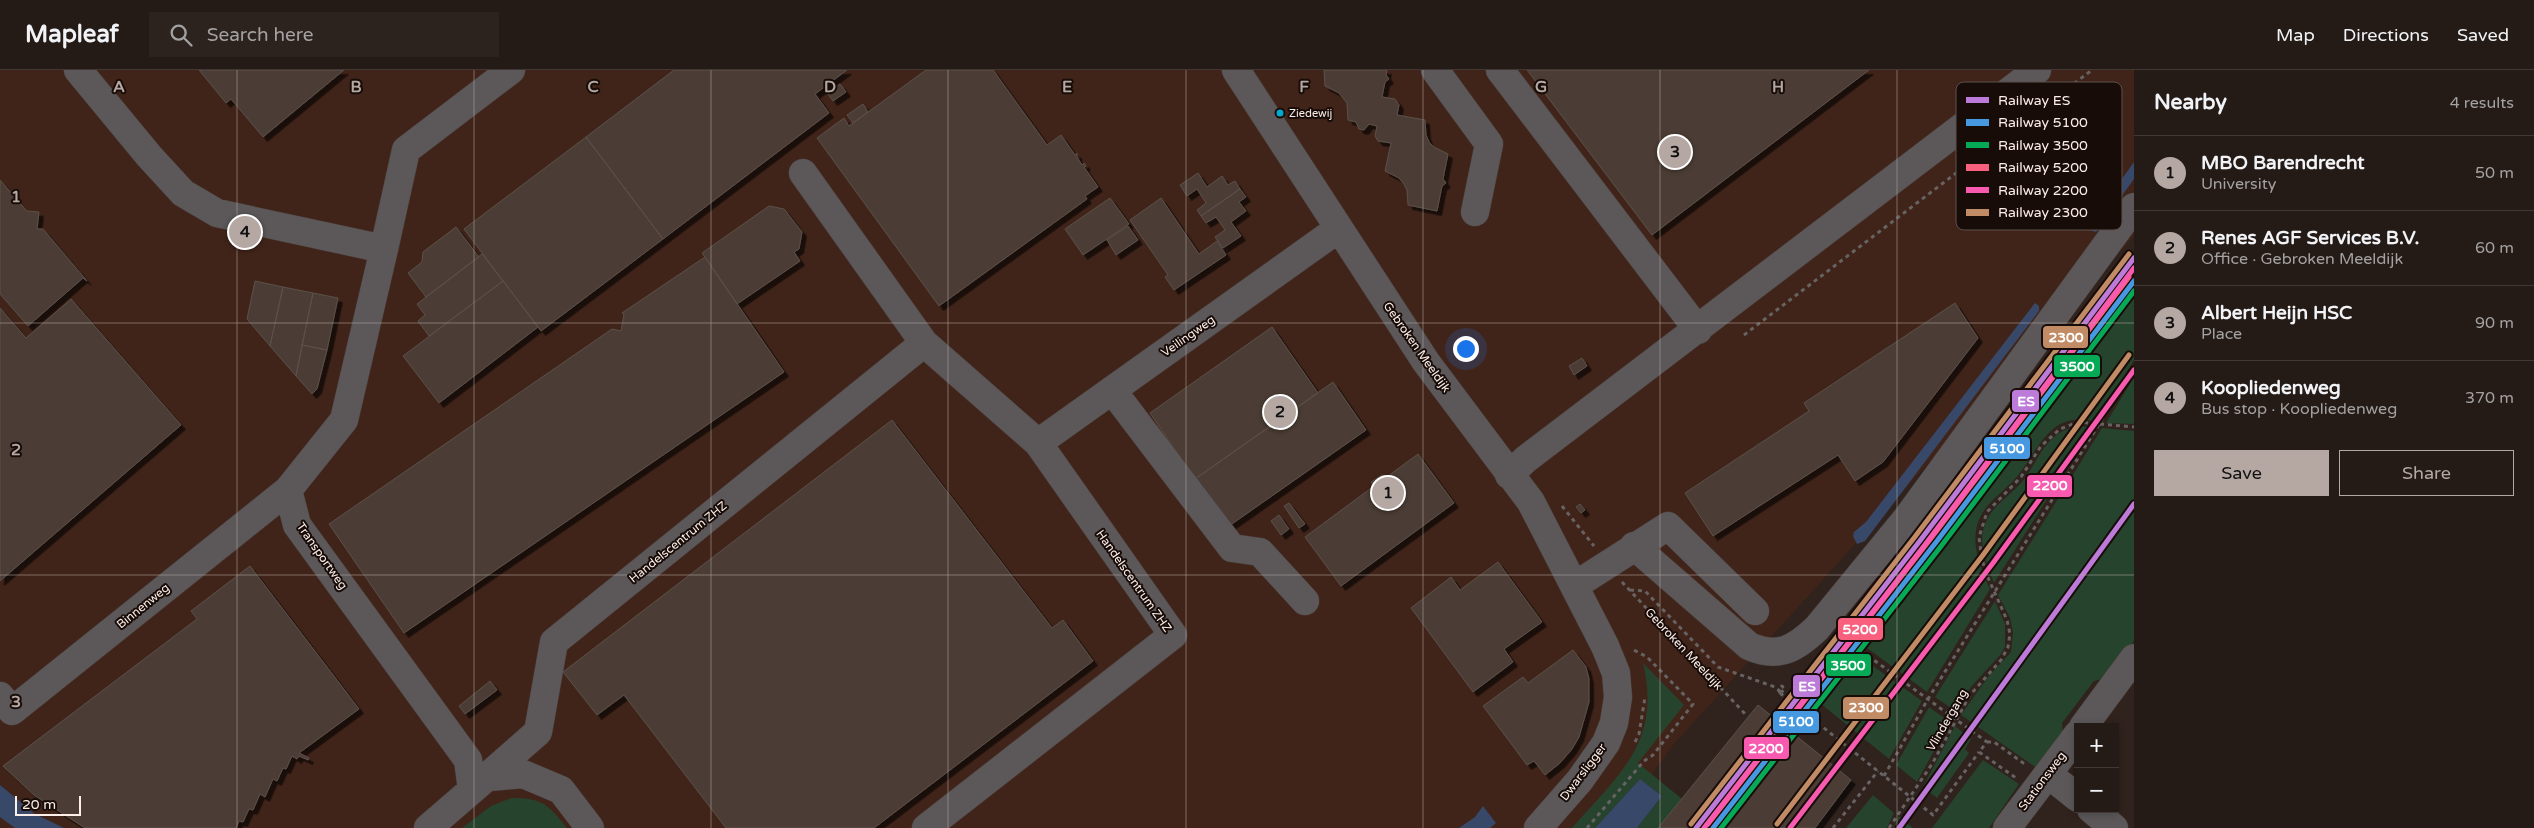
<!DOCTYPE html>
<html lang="en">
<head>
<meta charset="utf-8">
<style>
	:root { --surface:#241a16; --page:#2c231f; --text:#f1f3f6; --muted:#a3a1a1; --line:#413835; --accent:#b5a7a2 }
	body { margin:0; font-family:"Varela Round",sans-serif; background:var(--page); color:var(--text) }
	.controls { position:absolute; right:15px; bottom:15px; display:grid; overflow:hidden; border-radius:0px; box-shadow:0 2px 8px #0003 }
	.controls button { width:45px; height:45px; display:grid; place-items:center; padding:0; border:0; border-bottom:1px solid var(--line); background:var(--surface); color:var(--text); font:25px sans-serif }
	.scale { position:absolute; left:15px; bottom:12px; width:66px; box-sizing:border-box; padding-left:5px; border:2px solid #fdeee9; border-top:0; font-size:14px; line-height:18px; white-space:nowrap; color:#fdeee9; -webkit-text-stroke:4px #170c08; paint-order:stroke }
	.you { position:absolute; left:1465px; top:278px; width:18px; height:18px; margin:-12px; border:4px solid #fff; border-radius:50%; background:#1a73e8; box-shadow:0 0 0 8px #1a73e833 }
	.badge { display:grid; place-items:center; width:32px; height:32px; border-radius:50%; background:var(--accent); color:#111; font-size:16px; font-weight:700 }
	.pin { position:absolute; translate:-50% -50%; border:2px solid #fff; box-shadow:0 1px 5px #0006 }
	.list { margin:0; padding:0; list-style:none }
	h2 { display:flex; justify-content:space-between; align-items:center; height:65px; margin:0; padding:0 20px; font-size:21px }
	h2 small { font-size:16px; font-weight:400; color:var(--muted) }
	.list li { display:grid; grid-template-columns:32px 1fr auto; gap:15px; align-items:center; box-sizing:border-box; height:75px; padding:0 20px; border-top:1px solid var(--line) }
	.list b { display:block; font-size:19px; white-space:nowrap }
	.list p { margin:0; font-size:16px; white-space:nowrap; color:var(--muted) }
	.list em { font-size:16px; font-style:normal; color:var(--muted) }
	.actions { display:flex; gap:10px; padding:15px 20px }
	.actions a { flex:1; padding:11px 0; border:1px solid var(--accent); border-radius:0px; text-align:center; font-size:18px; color:var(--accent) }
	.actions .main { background:var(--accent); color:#111 }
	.icon { flex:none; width:28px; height:28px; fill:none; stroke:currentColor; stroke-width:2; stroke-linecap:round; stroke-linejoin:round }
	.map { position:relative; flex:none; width:2134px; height:758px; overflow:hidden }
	header { display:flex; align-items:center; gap:30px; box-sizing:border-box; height:70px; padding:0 25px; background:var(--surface); border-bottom:1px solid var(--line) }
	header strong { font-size:24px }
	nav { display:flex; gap:28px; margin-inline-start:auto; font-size:18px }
	.search { width:350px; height:45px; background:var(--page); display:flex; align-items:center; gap:12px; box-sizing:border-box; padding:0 18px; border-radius:0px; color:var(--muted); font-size:19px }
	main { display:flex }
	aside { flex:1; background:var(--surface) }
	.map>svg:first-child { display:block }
</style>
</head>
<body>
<header>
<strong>Mapleaf</strong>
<div class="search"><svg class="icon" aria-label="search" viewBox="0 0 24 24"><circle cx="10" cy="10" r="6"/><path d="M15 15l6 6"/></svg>Search here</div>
<nav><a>Map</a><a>Directions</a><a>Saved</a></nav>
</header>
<main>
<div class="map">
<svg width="2134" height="758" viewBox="0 0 2134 758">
	<defs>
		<filter id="shadow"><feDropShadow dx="4.5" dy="4.5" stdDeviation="0" flood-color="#0009"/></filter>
	</defs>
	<rect width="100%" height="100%" fill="#30221d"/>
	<path fill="#412419" d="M 0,0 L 2134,0 L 2134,166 L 1674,674 L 1612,758 L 0,758 Z"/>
	<path fill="#26432d" d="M 2134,197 L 2134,290 L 2096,352 C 2048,339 2039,382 2014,410 C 1998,427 1980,436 1976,461 C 1973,481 1982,502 1990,519 L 1927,622 L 1852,567 L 1988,392 Z
		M 2134,307 L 2134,354 L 2106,353 Z
		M 2082,356 L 2092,358 L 1994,513 C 1987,496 1978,476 1984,457 C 1991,434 2012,426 2025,408 C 2035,394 2041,378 2054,367 C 2062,360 2071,357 2082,356 Z
		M 2102,358 L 2134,361 L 2134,571 L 2106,608 L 2094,611 L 2062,653 L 2063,664 L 2038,699 L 1961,645 L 1988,607 L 2011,582 L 2013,562 L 2010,548 L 1998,525 Z
		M 1995,531 L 2005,554 L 2005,577 L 2001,584 L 1971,617 L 1955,641 L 1935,627 Z
		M 1845,576 L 1922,631 L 1889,689 L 1810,625 Z
		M 1643,593 L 1684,635 L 1638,693 L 1682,729 L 1658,758 L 1637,758 L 1662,726 L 1640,709 L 1595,758 L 1572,758 C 1619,704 1662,672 1643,593 Z
		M 1929,637 L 1950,652 L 1917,712 L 1896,695 Z
		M 1955,656 L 1971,669 L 1965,679 L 1969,683 L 1937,728 L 1923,717 Z
		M 1983,690 L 2019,714 L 1989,758 L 1932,758 Z
		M 1873,725 L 1894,743 L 1887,758 L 1846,758 Z
		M 511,728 C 542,728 548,734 567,758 L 462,758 L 491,736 Z
		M 1899,746 L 1913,758 L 1893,758 Z"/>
	<path fill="#374869" d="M 2134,92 L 2134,109 L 2096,162 L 2089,160 L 2088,156 Z
		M 2035,233 L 2039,236 L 2039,241 L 1865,471 L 1857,474 L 1853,466 L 1854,462 L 1866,452 Z
		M 1640,709 L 1662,726 L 1637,758 L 1595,758 Z
		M 0,715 L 35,744 L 64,758 L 15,758 L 0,747 Z
		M 1483,736 L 1496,753 L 1490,758 L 1459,758 L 1475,747 Z"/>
	<path fill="#4b3e36" stroke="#5b504a" filter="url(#shadow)" d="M 199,0 L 344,0 L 263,67 L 231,29 L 226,33 Z
		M 674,0 L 847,0 L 815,24 L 829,43 L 663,169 L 586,67 Z
		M 926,0 L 993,0 L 1047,75 L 1061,65 L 1075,85 L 1077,83 L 1077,87 L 1082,95 L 1084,93 L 1086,96 L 1084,97 L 1098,117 L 1085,126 L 1087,129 L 939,236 L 817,68 L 844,48 L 849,56 Z
		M 1324,0 L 1387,0 L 1386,5 L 1389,9 L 1385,12 L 1382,27 L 1395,29 L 1399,35 L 1397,45 L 1425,50 L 1426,65 L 1429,72 L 1434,77 L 1448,84 L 1443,109 L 1446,113 L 1442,116 L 1437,141 L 1408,135 L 1407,120 L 1404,114 L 1399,108 L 1385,101 L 1391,73 L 1378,71 L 1375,66 L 1377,56 L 1369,54 L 1364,60 L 1359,59 L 1356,52 L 1348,50 L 1347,33 L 1339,23 L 1325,16 Z
		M 1527,0 L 1869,0 L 1652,165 Z
		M 840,14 L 846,22 L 833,31 L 827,23 Z
		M 863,34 L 868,42 L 853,53 L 847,45 Z
		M 586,67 L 663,169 L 541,261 L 464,159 Z
		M 1198,103 L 1207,117 L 1222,106 L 1228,115 L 1235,111 L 1240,119 L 1201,146 L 1197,140 L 1206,133 L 1197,119 L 1187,126 L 1180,115 Z
		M 0,110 L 27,141 L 39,142 L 37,159 L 43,159 L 87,211 L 83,208 L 28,256 L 0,224 Z
		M 1240,119 L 1246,127 L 1239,132 L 1246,141 L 1231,152 L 1241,166 L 1223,178 L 1215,167 L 1225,160 L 1216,147 L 1206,153 L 1201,146 Z
		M 1110,128 L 1129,154 L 1083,185 L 1065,159 Z
		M 1161,128 L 1199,184 L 1217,171 L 1226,185 L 1174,220 L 1165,207 L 1168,205 L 1130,150 Z
		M 769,136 L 784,139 L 802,162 L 799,179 L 794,182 L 800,191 L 737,234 L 702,183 Z
		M 1128,156 L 1138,170 L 1116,185 L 1107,170 Z
		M 456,157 L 479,187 L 426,227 L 408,203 L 422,192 L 423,182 Z
		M 482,184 L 503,211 L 429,266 L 418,251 L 425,245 L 417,234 Z
		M 705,187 L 784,302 L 404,563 L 329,454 L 612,259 L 621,261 L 624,244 L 622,243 Z
		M 255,211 L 283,217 L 270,276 L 247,249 Z
		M 503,211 L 538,257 L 439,333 L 403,286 Z
		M 283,217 L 313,223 L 296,306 L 270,276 Z
		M 313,223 L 338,228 L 327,280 L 302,275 Z
		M 71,229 L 181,355 L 0,511 L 0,238 L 26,268 Z
		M 1955,233 L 1978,268 L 1883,392 L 1855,411 L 1838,385 L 1713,466 L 1685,423 L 1809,341 L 1804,333 Z
		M 1272,257 L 1318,323 L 1195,409 L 1150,343 Z
		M 302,275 L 327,280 L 317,319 L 312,324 L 296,306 Z
		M 1582,288 L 1587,296 L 1574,305 L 1569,296 Z
		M 1333,312 L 1366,360 L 1229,456 L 1195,409 Z
		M 892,350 L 1052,558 L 1063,550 L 1093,591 L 874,758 L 726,758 L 624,625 L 597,645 L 563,602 Z
		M 1418,384 L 1454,433 L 1341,516 L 1305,467 L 1374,416 L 1371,412 L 1382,405 L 1388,406 Z
		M 1289,433 L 1305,454 L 1299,458 L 1284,436 Z
		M 1580,434 L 1585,440 L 1581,443 L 1576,437 Z
		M 1279,445 L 1289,459 L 1281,465 L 1271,451 Z
		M 1498,492 L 1542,552 L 1504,579 L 1513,592 L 1473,622 L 1411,538 L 1451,507 L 1460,520 Z
		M 250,496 L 359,639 L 299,683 L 309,688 L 308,690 L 299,686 L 297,689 L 292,686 L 286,699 L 283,698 L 277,711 L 273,709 L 265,727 L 260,724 L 253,740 L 249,739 L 243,752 L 239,751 L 236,758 L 85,758 L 34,725 L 3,696 L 197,549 L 191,541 Z
		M 1573,580 L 1586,597 L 1589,609 L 1589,632 L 1579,667 L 1572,679 L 1560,693 L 1545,705 L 1534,691 L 1527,695 L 1483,636 L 1523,607 L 1528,613 Z
		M 490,611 L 497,620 L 465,644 L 459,636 Z
		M 1758,635 L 1851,710 L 1815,758 L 1658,758 Z"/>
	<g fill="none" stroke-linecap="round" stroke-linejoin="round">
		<defs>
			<path id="minor" d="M 78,0 L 149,86 L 183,123 L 217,143 L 384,179 L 406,80 L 511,0
				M 1236,0 L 1426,292 L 1531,432 L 1605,576 L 1616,603 L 1618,627 L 1614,653 L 1606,673 L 1580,710 L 1538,758
				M 1435,0 L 1489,74 L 1475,142
				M 1500,0 L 1698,260
				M 803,103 L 924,273
				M 384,179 L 344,350 L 288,420 L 297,455 L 468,690 L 472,720 L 428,758
				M 1112,320 L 1232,478 L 1260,482 L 1305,531
				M 1038,373 L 1338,159
				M 1509,405 L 1526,389 L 2037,0
				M 1634,476 L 1749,576 C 1778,589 1795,579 1817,558 L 1907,448 L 2134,137
				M 1574,516 L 1668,456 L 1755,541
				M 0,626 L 12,641 L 288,420
				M 2083,657 L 2134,588
				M 2048,704 L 2078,728
				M 489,707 L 523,704 L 561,720 L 590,758
				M 472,720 L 538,662 L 554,572 L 924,273 L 1038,373 L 1173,565 L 926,758
				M 2091,739 L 2114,758
				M 2007,758 L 2078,664"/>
		</defs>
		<use href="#minor" stroke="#4b3f3b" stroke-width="29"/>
		<path stroke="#676363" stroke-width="3" stroke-dasharray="4 4" stroke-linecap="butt" d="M 2023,52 L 2092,0
			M 1744,265 L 2023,52 L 2017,45
			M 2018,342 L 2134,186
			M 1562,436 L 1594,476
			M 1622,512 L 1747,646
			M 1630,520 L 1645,521 L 1718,597 L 1775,617 L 1781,622
			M 1842,567 L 1987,672 L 1979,682 L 2016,708
			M 1780,623 L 1933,745 L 1979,682
			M 1791,632 L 1832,579
			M 1635,672 L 1639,664 L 1645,627
			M 1987,672 L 1994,672 L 2026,695
			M 1884,706 L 1928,629 L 2134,298
			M 1587,758 L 1644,691 L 1653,685 L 1693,634 L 1647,587 L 1634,580
			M 1833,758 L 1878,701
			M 1889,758 L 1932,694 L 1970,625 L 2001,590 L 2008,577 L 2010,564 L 2007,550 L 1985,501 L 1981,483 L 1979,467 L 1987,442 L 2021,407 L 2041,376 L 2060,359 L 2078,352 L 2134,357"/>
		<use href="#minor" stroke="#5c585a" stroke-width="28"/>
		<path stroke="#676363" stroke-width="3" stroke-dasharray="4 4" stroke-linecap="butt" d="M 1780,623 L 1778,619 L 1782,616 L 1785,620 L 1781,622"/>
		<defs>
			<path id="rail-1" d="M 1696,758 L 1919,472 L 2134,188
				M 1899,758 L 2134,434"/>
			<path id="rail-2" d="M 1713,758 L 1937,471 L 2134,211"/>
			<path id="rail-3" d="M 1721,758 L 1942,475 L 2134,221"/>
			<path id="rail-4" d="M 1708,754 L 1932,467 L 2129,207"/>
			<path id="rail-5" d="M 1704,758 L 1924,476 L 2134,198
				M 1790,758 L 1993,493 L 2134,300"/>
			<path id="rail-6" d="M 1691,754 L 1914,468 L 2129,184
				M 1777,754 L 1983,485 L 2129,285"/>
		</defs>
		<use href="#rail-1" stroke="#170c08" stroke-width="9"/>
		<use href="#rail-2" stroke="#170c08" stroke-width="9"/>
		<use href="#rail-3" stroke="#170c08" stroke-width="9"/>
		<use href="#rail-4" stroke="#170c08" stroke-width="9"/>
		<use href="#rail-5" stroke="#170c08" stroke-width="9"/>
		<use href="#rail-6" stroke="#170c08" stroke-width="9"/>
		<use href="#rail-1" stroke="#bd7bd9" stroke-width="5"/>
		<use href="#rail-2" stroke="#4699e1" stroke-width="5"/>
		<use href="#rail-3" stroke="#06aa56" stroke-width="5"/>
		<use href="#rail-4" stroke="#f8607d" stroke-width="5"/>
		<use href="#rail-5" stroke="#f75aaf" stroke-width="5"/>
		<use href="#rail-6" stroke="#c18c65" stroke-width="5"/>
	</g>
	<path fill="none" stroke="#b5a7a2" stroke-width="1" stroke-opacity="0.55" d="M 237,0 L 237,758M 474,0 L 474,758M 711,0 L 711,758M 948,0 L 948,758M 1186,0 L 1186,758M 1423,0 L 1423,758M 1660,0 L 1660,758M 1897,0 L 1897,758M 0,253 L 2134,253M 0,505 L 2134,505"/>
	<circle fill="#00a9ce" stroke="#170c08" stroke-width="2" cx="1280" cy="43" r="4.5"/>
	<g text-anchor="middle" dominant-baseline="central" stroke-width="4" stroke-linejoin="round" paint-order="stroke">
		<g font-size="11" fill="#fdeee9" stroke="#170c08" text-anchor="start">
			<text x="1289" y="43">Ziedewij</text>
		</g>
		<g font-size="12" fill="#fdeee9" stroke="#170c08">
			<text transform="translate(1188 266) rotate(-35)">Veilingweg</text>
			<text transform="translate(1417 277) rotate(55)">Gebroken Meeldijk</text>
			<text transform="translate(678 472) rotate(-39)">Handelscentrum ZHZ</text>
			<text transform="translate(322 486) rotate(55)">Transportweg</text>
			<text transform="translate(1134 511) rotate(55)">Handelscentrum ZHZ</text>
			<text transform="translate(143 536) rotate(-39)">Binnenweg</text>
			<text transform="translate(1684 579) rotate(47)">Gebroken Meeldijk</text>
			<text transform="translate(1947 650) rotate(-60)">Vlindergang</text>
			<text transform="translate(1583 702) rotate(-53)">Dwarsligger</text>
			<text transform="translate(2042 711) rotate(-53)">Stationsweg</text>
		</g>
	</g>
	<rect x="1956" y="12" width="166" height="148" rx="8" fill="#170c08" stroke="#5c504c" stroke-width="1"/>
	<rect x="1966" y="27" width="23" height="6" fill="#bd7bd9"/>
	<rect x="1966" y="49" width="23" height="7" fill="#4699e1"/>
	<rect x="1966" y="72" width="23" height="6" fill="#06aa56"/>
	<rect x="1966" y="94" width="23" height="7" fill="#f8607d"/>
	<rect x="1966" y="117" width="23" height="6" fill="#f75aaf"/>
	<rect x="1966" y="139" width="23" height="7" fill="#c18c65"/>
	<g font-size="14" fill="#fdeee9">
		<text x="1998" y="35">Railway ES</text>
		<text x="1998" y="57">Railway 5100</text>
		<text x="1998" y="80">Railway 3500</text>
		<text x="1998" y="102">Railway 5200</text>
		<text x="1998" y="125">Railway 2200</text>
		<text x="1998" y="147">Railway 2300</text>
	</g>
	<g font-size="16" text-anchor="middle" font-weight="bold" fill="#b5a7a2" stroke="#170c08" stroke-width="4" stroke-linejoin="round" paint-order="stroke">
		<text x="119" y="22">A</text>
		<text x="356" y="22">B</text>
		<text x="593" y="22">C</text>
		<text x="830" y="22">D</text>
		<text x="1067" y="22">E</text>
		<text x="1304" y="22">F</text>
		<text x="1541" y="22">G</text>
		<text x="1778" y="22">H</text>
		<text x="16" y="132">1</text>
		<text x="16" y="385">2</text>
		<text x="16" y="637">3</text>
	</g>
	<g stroke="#170c08" stroke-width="2">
		<rect x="2042" y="255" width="47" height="24" rx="5" fill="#c18c65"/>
		<rect x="2053" y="284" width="48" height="24" rx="5" fill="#06aa56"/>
		<rect x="2011" y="319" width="29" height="24" rx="5" fill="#bd7bd9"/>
		<rect x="1983" y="366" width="48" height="24" rx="5" fill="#4699e1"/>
		<rect x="2026" y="404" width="47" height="24" rx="5" fill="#f75aaf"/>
		<rect x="1837" y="547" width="47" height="24" rx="5" fill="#f8607d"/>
		<rect x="1825" y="583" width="47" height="24" rx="5" fill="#06aa56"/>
		<rect x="1792" y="604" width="29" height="24" rx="5" fill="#bd7bd9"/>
		<rect x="1842" y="626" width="48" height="24" rx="5" fill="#c18c65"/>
		<rect x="1772" y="640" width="48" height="24" rx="5" fill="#4699e1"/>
		<rect x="1743" y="666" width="47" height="24" rx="5" fill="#f75aaf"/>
	</g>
	<g font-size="14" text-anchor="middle" font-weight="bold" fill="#fff">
		<text x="2066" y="272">2300</text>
		<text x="2077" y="301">3500</text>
		<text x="2026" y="336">ES</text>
		<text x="2007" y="383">5100</text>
		<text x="2050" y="420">2200</text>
		<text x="1860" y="564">5200</text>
		<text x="1848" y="600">3500</text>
		<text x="1807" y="621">ES</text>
		<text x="1866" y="642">2300</text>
		<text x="1796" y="656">5100</text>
		<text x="1766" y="683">2200</text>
	</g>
</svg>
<div class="controls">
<button>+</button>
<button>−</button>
</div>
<div class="scale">20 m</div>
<div class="you"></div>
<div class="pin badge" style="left:1388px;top:423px">1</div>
<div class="pin badge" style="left:1280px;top:342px">2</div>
<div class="pin badge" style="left:1675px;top:82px">3</div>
<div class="pin badge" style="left:245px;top:162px">4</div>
</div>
<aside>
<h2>Nearby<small>4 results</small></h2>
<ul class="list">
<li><span class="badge">1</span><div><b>MBO Barendrecht</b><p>University</p></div><em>50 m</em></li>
<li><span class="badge">2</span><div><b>Renes AGF Services B.V.</b><p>Office · Gebroken Meeldijk</p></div><em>60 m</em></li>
<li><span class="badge">3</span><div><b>Albert Heijn HSC</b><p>Place</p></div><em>90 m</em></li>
<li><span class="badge">4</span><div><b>Koopliedenweg</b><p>Bus stop · Koopliedenweg</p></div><em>370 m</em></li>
</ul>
<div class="actions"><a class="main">Save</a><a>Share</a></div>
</aside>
</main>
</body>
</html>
